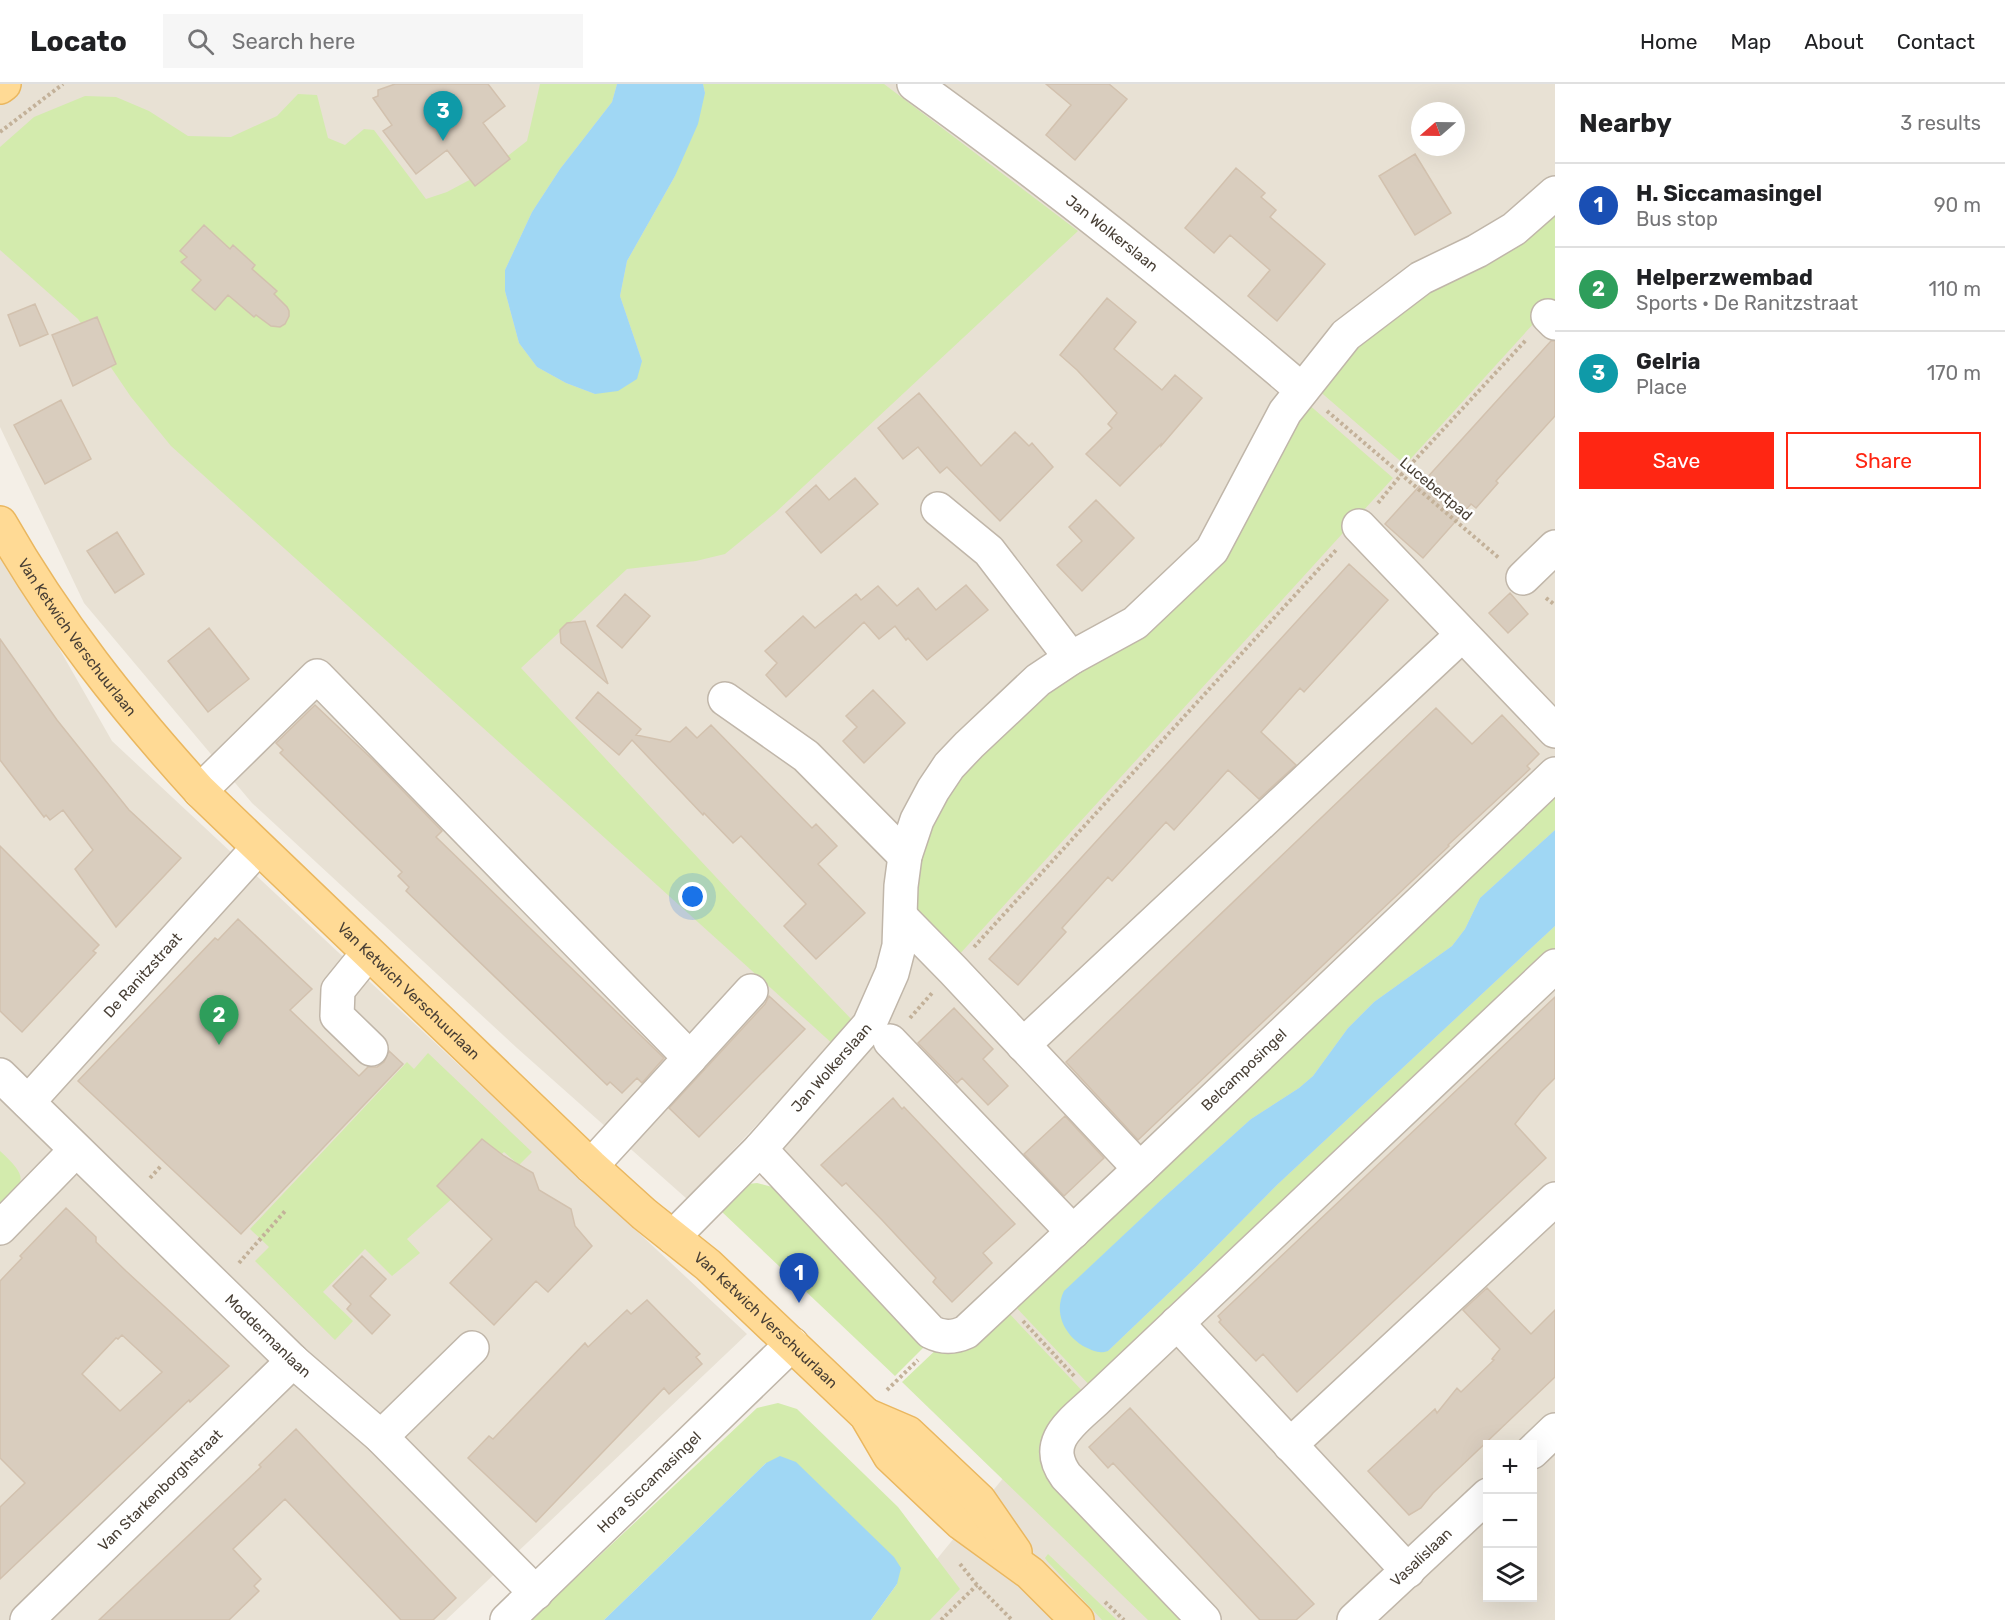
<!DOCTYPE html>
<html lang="en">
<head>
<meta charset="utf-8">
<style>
	:root { --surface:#fff; --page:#f6f6f6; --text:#202124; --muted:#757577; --line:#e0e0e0; --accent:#ff2613 }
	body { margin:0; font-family:Rubik,sans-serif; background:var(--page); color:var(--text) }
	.controls { position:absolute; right:18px; bottom:18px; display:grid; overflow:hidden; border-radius:0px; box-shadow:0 6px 24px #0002 }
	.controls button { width:54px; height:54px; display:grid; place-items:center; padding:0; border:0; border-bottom:2px solid var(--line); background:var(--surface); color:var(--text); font:30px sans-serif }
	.compass { position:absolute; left:1411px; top:18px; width:54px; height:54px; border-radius:50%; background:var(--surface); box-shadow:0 6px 24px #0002; rotate:250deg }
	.you { position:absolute; left:693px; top:813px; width:21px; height:21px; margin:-15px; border:4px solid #fff; border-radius:50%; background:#1a73e8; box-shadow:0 0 0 9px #1a73e833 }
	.badge { display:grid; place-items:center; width:39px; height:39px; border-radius:50%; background:var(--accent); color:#fff; font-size:20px; font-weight:700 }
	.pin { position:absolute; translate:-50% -50px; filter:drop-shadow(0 2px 3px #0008) }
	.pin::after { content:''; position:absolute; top:32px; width:21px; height:18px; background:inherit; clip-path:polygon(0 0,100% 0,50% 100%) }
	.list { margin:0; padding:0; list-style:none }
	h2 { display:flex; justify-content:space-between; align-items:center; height:78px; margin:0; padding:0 24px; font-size:26px }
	h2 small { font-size:20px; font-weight:400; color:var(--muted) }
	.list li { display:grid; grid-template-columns:39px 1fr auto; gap:18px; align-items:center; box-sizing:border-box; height:84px; padding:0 24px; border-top:2px solid var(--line) }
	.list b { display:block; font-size:22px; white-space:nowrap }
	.list p { margin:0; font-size:20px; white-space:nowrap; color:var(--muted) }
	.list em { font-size:20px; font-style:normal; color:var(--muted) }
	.actions { display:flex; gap:12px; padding:18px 24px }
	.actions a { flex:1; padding:14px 0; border:2px solid var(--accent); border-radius:0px; text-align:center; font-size:21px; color:var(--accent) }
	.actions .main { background:var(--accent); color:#fff }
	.icon { flex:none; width:33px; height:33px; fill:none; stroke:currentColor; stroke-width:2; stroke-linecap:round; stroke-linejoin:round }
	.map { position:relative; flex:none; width:1555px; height:1536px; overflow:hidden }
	header { display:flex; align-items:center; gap:36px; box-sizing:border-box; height:84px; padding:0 30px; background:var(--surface); border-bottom:2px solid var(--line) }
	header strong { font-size:28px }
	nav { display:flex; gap:33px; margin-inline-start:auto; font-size:21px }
	.search { width:420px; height:54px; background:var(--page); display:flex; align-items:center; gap:15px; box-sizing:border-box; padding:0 21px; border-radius:0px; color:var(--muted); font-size:22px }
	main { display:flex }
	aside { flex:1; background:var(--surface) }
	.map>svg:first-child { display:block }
</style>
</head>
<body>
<header>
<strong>Locato</strong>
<div class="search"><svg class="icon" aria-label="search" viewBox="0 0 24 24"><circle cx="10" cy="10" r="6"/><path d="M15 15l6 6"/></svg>Search here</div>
<nav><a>Home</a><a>Map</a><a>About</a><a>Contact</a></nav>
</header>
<main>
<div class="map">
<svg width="1555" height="1536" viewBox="0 0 1555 1536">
	<rect width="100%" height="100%" fill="#f4efe7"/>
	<path fill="#e8e1d4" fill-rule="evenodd" d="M 0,0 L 1555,0 L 1555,1536 L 887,1536 L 1041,1348 L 773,1065 L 843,949 L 687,1115 L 517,964 L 252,719 L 84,519 L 0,343 ZM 1420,27 L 1456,27 L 1456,63 L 1420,63 ZM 1488,1360 L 1532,1360 L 1532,1514 L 1488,1514 Z
		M 0,461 L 112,657 L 747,1250 L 446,1536 L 0,1536 Z"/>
	<path fill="#d3ebad" d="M 540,0 L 617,0 L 612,18 L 560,85 L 532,128 L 505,186 L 505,207 L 519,259 L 537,283 L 566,299 L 595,310 L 642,277 L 620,212 L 627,177 L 675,92 L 705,9 L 703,0 L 884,0 L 1078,147 L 775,429 L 725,470 L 696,477 L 627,485 L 521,584 L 741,820 L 854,938 L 835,962 L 171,362 L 131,313 L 78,235 L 0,166 L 0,63 L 34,33 L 85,12 L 116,13 L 149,27 L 188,52 L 231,53 L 277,32 L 298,10 L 317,11 L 328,54 L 345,61 L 364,45 L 374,46 L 426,115 L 447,108 L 492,84 L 527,57 Z
		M 1555,129 L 1555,216 L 1405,381 L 1317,305 L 1360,255 L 1398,224 Z
		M 1307,319 L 1393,394 L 958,872 L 920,834 L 915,822 L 911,797 L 935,735 L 960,690 L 1052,602 L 1125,561 Z
		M 1555,707 L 1555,746 L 1480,814 L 1465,845 L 1452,862 L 1374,918 L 1348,944 L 1313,992 L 1299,1004 L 1251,1035 L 1162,1115 L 1065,1207 L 1061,1216 L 1060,1229 L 1108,1267 L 1195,1184 L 1278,1100 L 1555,842 L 1555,869 L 1095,1307 L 1012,1219 Z
		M 428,969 L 532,1068 L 519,1081 L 504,1068 L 407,1155 L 420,1169 L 392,1192 L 365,1165 L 323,1208 L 353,1237 L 335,1256 L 255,1177 L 269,1163 L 250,1145 L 407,978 L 414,985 Z
		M 0,1067 C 28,1093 27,1097 0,1124 Z
		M 757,1099 L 776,1104 L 929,1258 L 895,1292 L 721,1127 L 748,1100 Z
		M 1005,1225 L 1088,1313 L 1040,1361 L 1039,1369 L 1041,1377 L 1189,1536 L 1148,1536 L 902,1298 L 940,1262 Z
		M 778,1319 L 797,1325 L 898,1423 L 960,1505 L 930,1536 L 871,1536 L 897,1500 L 766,1379 L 604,1536 L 531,1536 L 757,1324 Z
		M 1048,1470 L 1117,1536 L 1102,1536 L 1047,1477 L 1045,1474 Z"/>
	<path fill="#a0d7f4" d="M 617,0 L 703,0 L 705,9 L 698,40 L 675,92 L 627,177 L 620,212 L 642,277 L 637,295 L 618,307 L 595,310 L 566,299 L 537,283 L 519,259 L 505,207 L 505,186 L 532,128 L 560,85 L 612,18 Z
		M 1555,746 L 1555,842 L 1278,1100 L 1195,1184 L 1108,1267 C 1099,1270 1094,1267 1085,1263 C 1065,1252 1053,1229 1064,1207 L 1162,1115 L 1251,1035 L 1299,1004 L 1313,992 L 1348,944 L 1374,918 L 1452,862 L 1465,845 L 1480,814 Z
		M 780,1372 L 796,1378 L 894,1473 L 901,1484 L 897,1500 L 871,1536 L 604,1536 L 766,1379 Z"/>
	<path fill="#d9cdbe" stroke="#d2c1ae" stroke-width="1.5" fill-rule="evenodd" d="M 395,0 L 488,0 L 505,22 L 483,39 L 510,75 L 475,102 L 447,66 L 416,90 L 383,47 L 392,41 L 373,14 L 378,12 L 378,6 Z
		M 1046,0 L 1109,0 L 1127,15 L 1075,76 L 1046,51 L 1071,21 Z
		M 1415,70 L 1451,129 L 1415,151 L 1379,92 Z
		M 1236,84 L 1265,109 L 1261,113 L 1276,126 L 1270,133 L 1325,180 L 1277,237 L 1248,212 L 1270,186 L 1230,151 L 1214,169 L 1185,144 Z
		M 204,141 L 230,165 L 233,161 L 255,181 L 252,185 L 277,207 L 274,210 L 287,223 L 289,227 L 289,232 L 285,240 L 280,243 L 271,242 L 256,231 L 254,233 L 228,211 L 215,226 L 192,206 L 201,196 L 181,178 L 187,173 L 180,167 Z
		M 1107,214 L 1136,238 L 1114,265 L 1162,306 L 1175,291 L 1202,314 L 1161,362 L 1161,360 L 1120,402 L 1086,370 L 1112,344 L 1108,340 L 1117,329 L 1077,286 L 1060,271 Z
		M 35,220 L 48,250 L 20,262 L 8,231 Z
		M 97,233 L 116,280 L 73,302 L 52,251 Z
		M 1551,257 L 1555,257 L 1555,332 L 1496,397 L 1498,399 L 1476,424 L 1471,420 L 1423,474 L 1385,440 Z
		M 919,309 L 981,382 L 1015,348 L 1029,362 L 1032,359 L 1053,383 L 1000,437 L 947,383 L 940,389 L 918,363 L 903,375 L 878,344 Z
		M 61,316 L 91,375 L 45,400 L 14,341 Z
		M 855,394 L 878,420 L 821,469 L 786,428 L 816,401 L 829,416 Z
		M 1096,416 L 1134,454 L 1082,507 L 1057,481 L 1082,457 L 1069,443 Z
		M 117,448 L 144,490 L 115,509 L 87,467 Z
		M 1349,480 L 1388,516 L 1304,608 L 1300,604 L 1261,648 L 1296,681 L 1259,715 L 1228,686 L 1174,746 L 1166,738 L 1112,797 L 1108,793 L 1062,844 L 1066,848 L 1018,901 L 989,875 Z
		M 966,501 L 988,526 L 927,576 L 908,554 L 906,556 L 895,542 L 879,555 L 864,538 L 786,613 L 766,591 L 777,579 L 765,567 L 803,532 L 815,544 L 856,510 L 861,516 L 878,502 L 897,522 L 918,504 L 936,526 Z
		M 1510,509 L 1528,530 L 1508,549 L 1489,529 Z
		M 625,510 L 650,532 L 622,564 L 597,542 Z
		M 585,537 L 608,600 L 561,559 L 560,546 L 567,539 Z
		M 209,544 L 249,595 L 208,628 L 168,577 Z
		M 0,555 L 57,636 L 129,726 L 181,774 L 116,843 L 75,785 L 93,766 L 63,726 L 50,736 L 46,731 L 44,733 L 0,676 Z
		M 873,606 L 905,639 L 864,679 L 843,657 L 857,643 L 846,632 Z
		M 598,608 L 641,645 L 636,651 L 670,658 L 686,643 L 697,654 L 711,641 L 812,744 L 816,740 L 837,762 L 818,780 L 865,829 L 816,875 L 784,842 L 806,820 L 741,752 L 733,759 L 704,729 L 703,731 L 632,656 L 619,671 L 576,634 Z
		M 315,621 L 373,676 L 442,747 L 436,753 L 664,974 L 642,999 L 637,994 L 622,1009 L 610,998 L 607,1001 L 406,807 L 409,803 L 398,792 L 402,788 L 280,669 L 283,666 L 276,659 Z
		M 1436,624 L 1472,660 L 1502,631 L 1539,670 L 1527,682 L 1530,685 L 1448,761 L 1449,762 L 1138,1056 L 1066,978 Z
		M 0,762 L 99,861 L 93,867 L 96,869 L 22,948 L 0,927 Z
		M 238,835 L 312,905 L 290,926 L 359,992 L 368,983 L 377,983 L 384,978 L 389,967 L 403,980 L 241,1150 L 78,997 L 215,854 L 218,856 Z
		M 769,912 L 805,945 L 699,1053 L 669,1024 L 765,920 Z
		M 1555,913 L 1555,994 L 1541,1008 L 1515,1040 L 1546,1074 L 1297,1308 L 1263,1270 L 1256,1277 L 1219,1238 L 1221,1236 L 1218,1232 Z
		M 954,924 L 993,965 L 983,975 L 1008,1002 L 988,1021 L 962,994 L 957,999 L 918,959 Z
		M 893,1014 L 902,1025 L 904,1023 L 1015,1140 L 983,1169 L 992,1179 L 952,1218 L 933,1198 L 936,1194 L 882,1136 L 846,1099 L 842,1102 L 821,1081 Z
		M 1065,1032 L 1104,1074 L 1064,1112 L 1024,1070 Z
		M 482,1055 L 504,1072 L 533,1089 L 539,1106 L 571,1125 L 575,1142 L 592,1162 L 548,1208 L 536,1197 L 494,1241 L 450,1199 L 492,1155 L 437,1102 Z
		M 66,1124 L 96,1153 L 96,1158 L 126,1187 L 229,1282 L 190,1318 L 189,1316 L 0,1495 L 0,1423 L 25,1399 L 0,1374 L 0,1197 L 22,1174 L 20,1172 ZM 122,1251 L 162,1288 L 120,1327 L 82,1290 L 116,1254 L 118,1255 Z
		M 362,1172 L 386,1195 L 370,1212 L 390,1231 L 372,1250 L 347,1225 L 351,1220 L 333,1202 Z
		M 1487,1204 L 1531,1250 L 1555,1226 L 1555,1293 L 1433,1409 L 1421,1424 L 1409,1431 L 1368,1387 L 1435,1325 L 1437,1329 L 1457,1304 L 1461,1308 L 1494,1276 L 1492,1275 L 1500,1265 L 1463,1226 Z
		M 647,1216 L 700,1270 L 696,1273 L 702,1280 L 669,1310 L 664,1304 L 536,1438 L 468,1374 L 489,1352 L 493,1355 L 585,1259 L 588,1263 L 627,1226 L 631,1230 Z
		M 1130,1324 L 1314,1520 L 1296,1536 L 1260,1536 L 1113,1379 L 1108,1384 L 1089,1363 Z
		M 296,1345 L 456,1514 L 433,1536 L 401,1536 L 285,1415 L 233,1465 L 261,1495 L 254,1502 L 259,1507 L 229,1536 L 99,1536 L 261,1383 L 259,1381 Z"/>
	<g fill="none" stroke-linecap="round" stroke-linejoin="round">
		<defs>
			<g id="minor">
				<path id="s1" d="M 914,0 C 1048,96 1177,199 1302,306"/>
				<path d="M 1548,232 L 1555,239"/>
				<path d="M 938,425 L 989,467 L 1071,574"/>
				<path d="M 1359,442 L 1555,647"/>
				<path d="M 1523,494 L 1555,463"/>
				<path d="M 725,615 L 806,672 L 905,772"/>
				<path d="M 200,707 L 317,592 L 690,974 L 591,1082"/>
				<path d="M 901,833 L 953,886 L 1140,1085"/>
				<path d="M 368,869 L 338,906 L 337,932 L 371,965"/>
				<path d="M 890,957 L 1073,1148"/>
				<path d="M 1023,961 L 1462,551"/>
				<path d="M 690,974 L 751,907"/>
				<path id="s2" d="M 0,991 L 293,1277 L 381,1353 L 536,1509"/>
				<path id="s3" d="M 28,1018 L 258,764"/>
				<path id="s4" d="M 760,1065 L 931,1248 C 943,1254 953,1254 966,1248 L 1140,1085 L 1555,690"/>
				<path d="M 0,1144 L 76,1066"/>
				<path id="s5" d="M 673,1153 L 760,1065 L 869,941 L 892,889 L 899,862 L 901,802 L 905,772 L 917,736 L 933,706 L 949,682 L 969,661 L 1038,596 L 1071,574 L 1135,539 L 1212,466 L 1285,328 L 1346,251 L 1421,194 L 1477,167 L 1514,145 L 1555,109"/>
				<path d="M 1177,1239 L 1408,1487"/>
				<path d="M 381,1353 L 472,1264"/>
				<path d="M 1290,1361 L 1555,1115"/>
				<path d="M 1532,1368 L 1555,1346"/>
				<path id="s6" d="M 27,1536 L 293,1277"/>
				<path id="s7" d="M 507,1536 L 792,1260"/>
				<path d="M 1204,1536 L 1066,1392 C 1041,1357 1073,1338 1097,1315 L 1555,882"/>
				<path id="s8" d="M 1354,1536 L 1488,1411"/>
			</g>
			<g id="major">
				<path d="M 0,3 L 4,0"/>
				<path id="s9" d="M 0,439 C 57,539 123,622 200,707 L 591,1082 L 644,1130 L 708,1181 L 866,1331 L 890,1372 L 961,1439 L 1030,1489 L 1077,1536"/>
				<path d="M 866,1331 L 908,1349 L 979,1416 L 1015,1468"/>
			</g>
		</defs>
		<use href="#minor" stroke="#c0b6a9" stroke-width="36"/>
		<use href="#major" stroke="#eab75f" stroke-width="36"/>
		<path stroke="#c3b199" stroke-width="4" stroke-dasharray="3 3" stroke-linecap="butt" d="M 0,48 L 63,0
			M 1327,327 L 1499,474
			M 1378,419 L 1401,391 L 1526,256
			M 1546,514 L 1555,521
			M 974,863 L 1337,465
			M 910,934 L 933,908
			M 150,1094 L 162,1081
			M 239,1179 L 286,1126
			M 1023,1237 L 1075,1293
			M 887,1306 L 918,1276
			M 960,1480 L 977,1501 L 1012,1536
			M 1105,1518 L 1124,1536
			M 941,1536 L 977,1501"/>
		<use href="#minor" stroke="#fff" stroke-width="33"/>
		<use href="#major" stroke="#ffda95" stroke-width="33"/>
	</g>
	<g text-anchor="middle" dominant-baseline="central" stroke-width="5" stroke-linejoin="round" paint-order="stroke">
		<g font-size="15" fill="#483f35" stroke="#fff">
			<text stroke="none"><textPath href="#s1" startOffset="248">Jan Wolkerslaan</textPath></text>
			<text transform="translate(1436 405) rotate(40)">Lucebertpad</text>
			<text stroke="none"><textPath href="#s9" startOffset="138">Van Ketwich Verschuurlaan</textPath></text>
			<text stroke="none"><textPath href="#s3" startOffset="171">De Ranitzstraat</textPath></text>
			<text stroke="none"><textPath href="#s9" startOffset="624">Van Ketwich Verschuurlaan</textPath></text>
			<text stroke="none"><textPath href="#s5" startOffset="232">Jan Wolkerslaan</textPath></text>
			<text stroke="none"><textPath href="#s4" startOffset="669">Belcamposingel</textPath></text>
			<text stroke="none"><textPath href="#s9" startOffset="1110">Van Ketwich Verschuurlaan</textPath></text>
			<text stroke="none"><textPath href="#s2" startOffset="374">Moddermanlaan</textPath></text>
			<text stroke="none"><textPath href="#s7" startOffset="198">Hora Siccamasingel</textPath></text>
			<text stroke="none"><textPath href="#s6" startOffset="186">Van Starkenborghstraat</textPath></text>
			<text stroke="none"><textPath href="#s8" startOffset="92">Vasalislaan</textPath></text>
		</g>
	</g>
</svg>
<div class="controls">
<button>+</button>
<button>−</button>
<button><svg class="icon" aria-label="layers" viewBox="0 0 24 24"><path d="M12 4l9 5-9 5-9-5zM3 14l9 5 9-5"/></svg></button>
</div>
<svg class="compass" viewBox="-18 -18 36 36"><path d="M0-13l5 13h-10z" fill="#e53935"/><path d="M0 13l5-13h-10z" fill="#757577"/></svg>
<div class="you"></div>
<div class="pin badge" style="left:799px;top:1219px;background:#1a4fb4">1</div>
<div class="pin badge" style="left:219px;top:961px;background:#2e9e5b">2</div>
<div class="pin badge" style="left:443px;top:57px;background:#0f9aa8">3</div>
</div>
<aside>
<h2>Nearby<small>3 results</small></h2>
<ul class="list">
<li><span class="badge" style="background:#1a4fb4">1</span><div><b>H. Siccamasingel</b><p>Bus stop</p></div><em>90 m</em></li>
<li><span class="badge" style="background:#2e9e5b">2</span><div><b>Helperzwembad</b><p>Sports · De Ranitzstraat</p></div><em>110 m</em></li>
<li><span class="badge" style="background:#0f9aa8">3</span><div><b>Gelria</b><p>Place</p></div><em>170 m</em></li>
</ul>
<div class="actions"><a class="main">Save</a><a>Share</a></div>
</aside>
</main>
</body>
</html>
